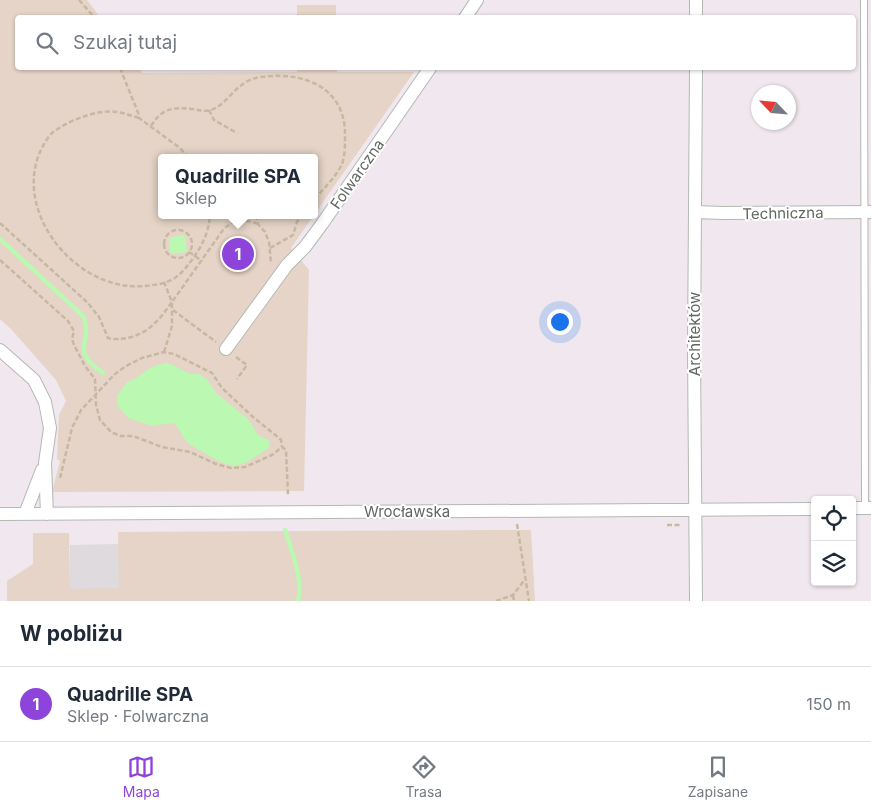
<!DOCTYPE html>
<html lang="pl">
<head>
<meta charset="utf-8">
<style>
	:root { --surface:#fff; --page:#f2f2f3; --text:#1f2937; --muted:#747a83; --line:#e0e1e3; --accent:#8d44da }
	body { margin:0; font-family:Inter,sans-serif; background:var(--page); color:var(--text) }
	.controls { position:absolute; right:15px; bottom:15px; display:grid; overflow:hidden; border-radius:5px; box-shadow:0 1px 4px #0004 }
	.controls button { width:45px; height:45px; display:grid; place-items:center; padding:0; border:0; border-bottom:1px solid var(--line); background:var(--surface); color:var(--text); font:25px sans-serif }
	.compass { position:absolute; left:751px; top:85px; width:45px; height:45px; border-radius:50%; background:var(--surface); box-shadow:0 1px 4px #0004; rotate:296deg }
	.you { position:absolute; left:559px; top:321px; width:18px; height:18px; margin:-12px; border:4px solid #fff; border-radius:50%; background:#1a73e8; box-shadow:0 0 0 8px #1a73e833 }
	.badge { display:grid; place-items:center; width:32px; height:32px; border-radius:50%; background:var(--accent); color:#fff; font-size:16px; font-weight:700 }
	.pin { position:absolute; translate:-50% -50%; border:2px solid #fff; box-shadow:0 1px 5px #0006 }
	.popup { position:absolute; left:158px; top:154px; width:160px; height:65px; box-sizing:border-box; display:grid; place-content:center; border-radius:5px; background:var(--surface); filter:drop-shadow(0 1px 4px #0005); font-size:16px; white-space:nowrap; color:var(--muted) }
	.popup b { font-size:19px; color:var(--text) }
	.popup::after { content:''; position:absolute; left:50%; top:100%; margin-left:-10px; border:10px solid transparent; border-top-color:var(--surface) }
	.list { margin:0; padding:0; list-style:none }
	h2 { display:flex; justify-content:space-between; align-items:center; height:65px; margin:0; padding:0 20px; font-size:21px }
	h2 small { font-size:16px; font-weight:400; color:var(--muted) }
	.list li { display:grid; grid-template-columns:32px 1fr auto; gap:15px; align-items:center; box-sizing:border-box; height:75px; padding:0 20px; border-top:1px solid var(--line) }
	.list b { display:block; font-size:19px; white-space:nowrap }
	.list p { margin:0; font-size:16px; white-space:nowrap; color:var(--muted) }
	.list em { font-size:16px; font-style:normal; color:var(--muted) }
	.icon { flex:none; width:28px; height:28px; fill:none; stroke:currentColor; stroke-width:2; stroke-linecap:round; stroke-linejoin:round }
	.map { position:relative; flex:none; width:871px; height:601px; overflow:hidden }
	.search { position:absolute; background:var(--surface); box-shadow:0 1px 4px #0004; left:15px; right:15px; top:15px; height:55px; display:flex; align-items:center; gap:12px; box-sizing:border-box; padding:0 18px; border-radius:5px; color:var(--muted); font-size:19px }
	.sheet { height:140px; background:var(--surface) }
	nav { display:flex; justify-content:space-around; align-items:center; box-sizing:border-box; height:70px; border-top:1px solid var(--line); background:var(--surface); font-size:14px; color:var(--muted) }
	nav a { display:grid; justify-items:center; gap:2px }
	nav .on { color:var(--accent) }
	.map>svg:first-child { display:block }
</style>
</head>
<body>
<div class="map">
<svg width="871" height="601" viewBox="0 0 871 601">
	<rect width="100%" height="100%" fill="#f0e8ee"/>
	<path fill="#dfdade" d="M 119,544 L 120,589 L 70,589 L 70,545 Z"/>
	<path fill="#e5d4c7" d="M 0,0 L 87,0 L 100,17 L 18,18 L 18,68 L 138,68 L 143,73 L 297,72 L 297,68 L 337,68 L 337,72 L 414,72 L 314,215 L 314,158 L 162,158 L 162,215 L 314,215 L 291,248 L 309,270 L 304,491 L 52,492 L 60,461 L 57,459 L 59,415 L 66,401 L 56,380 L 11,329 L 0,319 Z
		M 297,5 L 336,5 L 336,17 L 297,17 Z
		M 531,530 L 535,601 L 7,601 L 7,581 L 33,564 L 33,533 L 69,533 L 70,589 L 119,588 L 118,532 Z"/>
	<path fill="#bbf8b1" d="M 182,235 L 185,236 L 187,252 L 172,254 L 170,252 L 169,238 Z
		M 164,363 L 169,363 L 190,374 L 199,374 L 207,379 L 216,393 L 249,420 L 258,435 L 270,441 L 269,448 L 247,462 L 235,466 L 226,464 L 218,461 L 189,444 L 183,437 L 179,429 L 175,424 L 171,423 L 152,426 L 128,418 L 118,406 L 117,402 L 117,396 L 127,382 L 133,380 L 150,368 Z"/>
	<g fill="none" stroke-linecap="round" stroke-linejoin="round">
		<path stroke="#bbf8b1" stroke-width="4.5" d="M 0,239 L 83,316 C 95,343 67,348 103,373
			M 285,530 C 291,549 304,581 298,601"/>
		<defs>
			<path id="service" d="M 864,0 L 865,508"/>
			<path id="minor" d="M 465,18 L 477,0
				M 696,18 L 696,0
				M 696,68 L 694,350 L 696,601
				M 695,212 L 723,213 L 871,212
				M 226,349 L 287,265 L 305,247 L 322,224 L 430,68
				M 0,350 L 34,380 L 45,402 L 50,428 L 45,463 L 47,514
				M 852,508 L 871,508
				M 0,514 L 815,509
				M 25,514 L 42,470"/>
		</defs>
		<use href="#service" stroke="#b3b9b3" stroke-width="8"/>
		<use href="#minor" stroke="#b3b9b3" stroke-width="14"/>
		<path stroke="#c5baa1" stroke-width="2.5" stroke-dasharray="5 2.5" stroke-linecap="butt" d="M 79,0 L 95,18
			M 120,68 L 139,115 L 139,118 L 180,148 L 189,158
			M 209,110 L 214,120 L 237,133
			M 139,118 C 132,116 125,113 117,112 C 97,109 66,121 51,134 C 0,197 71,293 144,286 C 154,285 165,284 173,279 C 182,274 188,265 194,257 C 203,244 209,231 210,215
			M 151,126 C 162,108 173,107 193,109 C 199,110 205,112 211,110 C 229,104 236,80 261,77 C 305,71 347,88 345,138 C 345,146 345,156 342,164 C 336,177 323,189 314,200
			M 256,215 L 258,224 L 265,232 L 269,242 L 271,263
			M 0,223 L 88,303 L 99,317 L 108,338 L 112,339 C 142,340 156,325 172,302 L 164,282
			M164 244a14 14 0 1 1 28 0a14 14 0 1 1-28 0Z
			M 270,248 L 293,235 L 297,222 L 302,215
			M 189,252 L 202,261
			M 0,260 L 68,321 L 74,331 L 72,339 L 74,345 L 85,366 L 95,379 L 96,405 L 100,420 L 111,432 L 121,436 L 133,436 L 162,447 L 190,452 L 216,464 L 231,468 L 245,467 L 272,455 L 282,447 L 286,450 L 288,495
			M 173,310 L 216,342
			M 164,352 L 172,326 L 172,302 L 223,230 C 233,219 245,219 258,224
			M 236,357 L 247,365 L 237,379
			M 60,478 L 72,428 L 81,410 L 115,374 L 126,366 L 142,358 L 164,352 L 174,354 L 212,373 L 222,388 L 253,417 L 279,438 L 281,440 L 282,447
			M 517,524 L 529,601
			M 667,525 L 682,525
			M 513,595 L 514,601
			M 496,601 L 513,595 L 526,578"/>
		<use href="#service" stroke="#fff" stroke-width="6"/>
		<use href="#minor" stroke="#fff" stroke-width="12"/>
	</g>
	<g text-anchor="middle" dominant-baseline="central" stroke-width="4" stroke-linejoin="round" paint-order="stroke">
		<g font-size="15" fill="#60675f" stroke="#fff">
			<text transform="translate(357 174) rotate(-55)">Folwarczna</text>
			<text transform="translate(783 213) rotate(-1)">Techniczna</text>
			<text transform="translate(694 334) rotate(-90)">Architektów</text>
			<text x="407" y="511">Wrocławska</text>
		</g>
	</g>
</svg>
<div class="controls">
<button><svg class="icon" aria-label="locate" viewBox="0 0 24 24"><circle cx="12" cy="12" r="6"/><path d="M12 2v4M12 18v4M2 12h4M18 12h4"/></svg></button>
<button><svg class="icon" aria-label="layers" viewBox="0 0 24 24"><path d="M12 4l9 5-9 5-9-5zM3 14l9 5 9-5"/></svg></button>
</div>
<svg class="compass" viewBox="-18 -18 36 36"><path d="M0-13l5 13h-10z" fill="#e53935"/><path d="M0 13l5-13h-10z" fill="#747a83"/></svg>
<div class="you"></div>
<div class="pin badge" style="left:238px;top:254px">1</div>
<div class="popup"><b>Quadrille SPA</b>Sklep</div>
<div class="search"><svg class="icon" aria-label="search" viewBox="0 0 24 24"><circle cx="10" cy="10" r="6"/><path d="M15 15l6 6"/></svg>Szukaj tutaj</div>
</div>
<section class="sheet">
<h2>W pobliżu<small></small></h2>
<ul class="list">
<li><span class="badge">1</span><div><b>Quadrille SPA</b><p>Sklep · Folwarczna</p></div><em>150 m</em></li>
</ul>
</section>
<nav>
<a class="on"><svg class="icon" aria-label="map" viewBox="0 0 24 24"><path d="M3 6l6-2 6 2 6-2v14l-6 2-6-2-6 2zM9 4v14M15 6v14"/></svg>Mapa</a>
<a><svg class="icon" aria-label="directions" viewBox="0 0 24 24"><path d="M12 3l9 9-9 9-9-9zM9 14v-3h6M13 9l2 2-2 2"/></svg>Trasa</a>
<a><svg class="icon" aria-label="saved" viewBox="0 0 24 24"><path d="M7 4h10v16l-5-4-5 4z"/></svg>Zapisane</a>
</nav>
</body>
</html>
